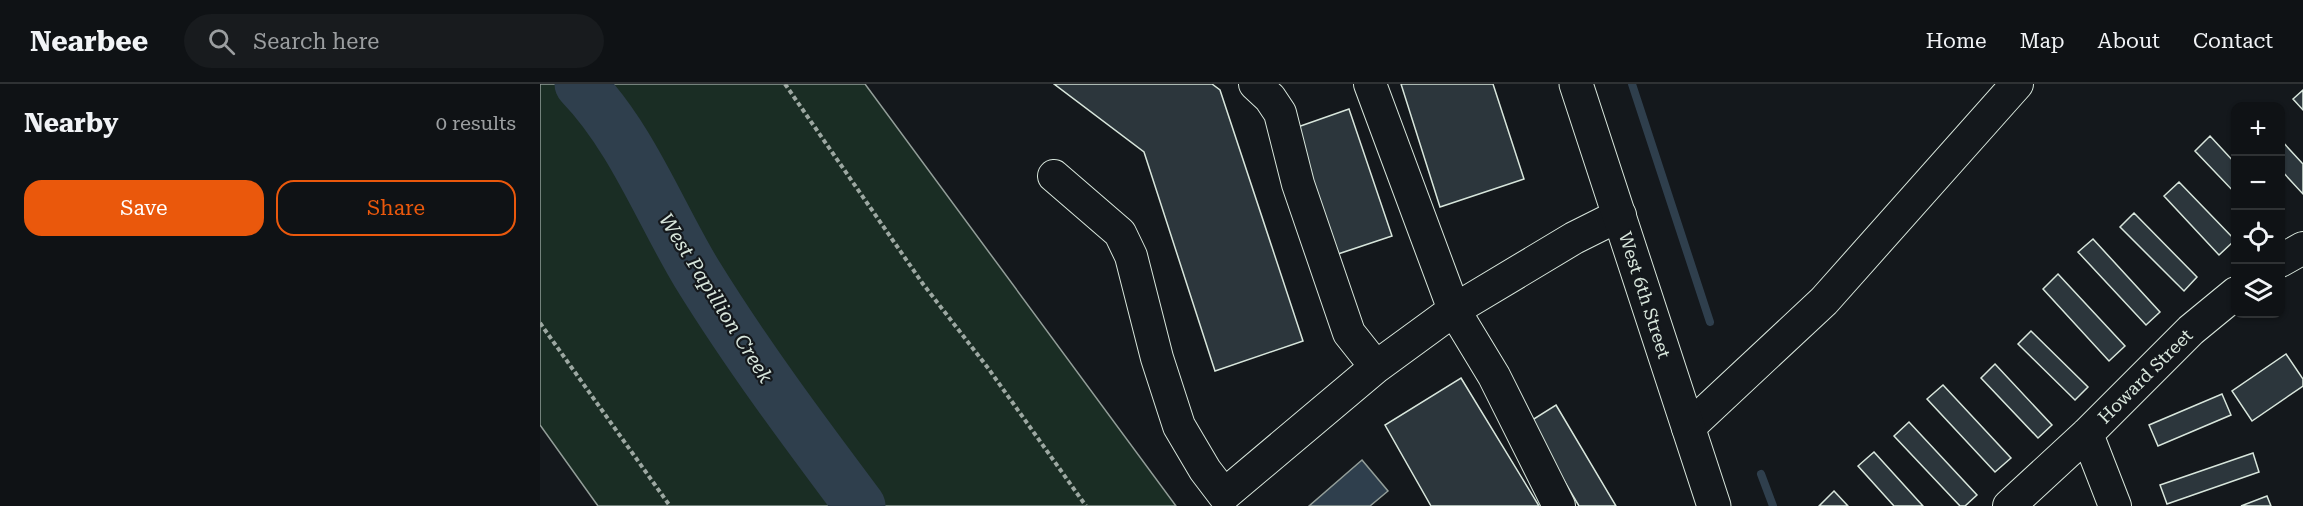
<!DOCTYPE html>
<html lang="en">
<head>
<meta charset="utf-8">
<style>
	:root { --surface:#0f1215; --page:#181b1e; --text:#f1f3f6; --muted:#9b9ea0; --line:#2f3234; --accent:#ea580c }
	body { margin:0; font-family:"Roboto Serif",serif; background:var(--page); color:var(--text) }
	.controls { position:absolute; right:18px; top:18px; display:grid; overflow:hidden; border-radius:12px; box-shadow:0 2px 4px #0004 }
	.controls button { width:54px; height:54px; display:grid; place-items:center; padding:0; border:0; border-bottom:2px solid var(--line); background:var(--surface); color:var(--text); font:30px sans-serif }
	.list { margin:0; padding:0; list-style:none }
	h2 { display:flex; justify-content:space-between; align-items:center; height:78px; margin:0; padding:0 24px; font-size:26px }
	h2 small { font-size:20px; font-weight:400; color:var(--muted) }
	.actions { display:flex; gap:12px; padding:18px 24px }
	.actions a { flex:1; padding:14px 0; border:2px solid var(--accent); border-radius:18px; text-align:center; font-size:21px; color:var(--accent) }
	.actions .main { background:var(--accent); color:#fff }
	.icon { flex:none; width:33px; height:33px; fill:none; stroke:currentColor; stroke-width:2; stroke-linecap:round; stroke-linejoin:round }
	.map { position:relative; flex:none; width:1763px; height:422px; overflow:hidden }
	header { display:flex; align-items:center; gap:36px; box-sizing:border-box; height:84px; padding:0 30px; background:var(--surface); border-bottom:2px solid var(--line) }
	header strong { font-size:28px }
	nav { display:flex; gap:33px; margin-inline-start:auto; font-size:21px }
	.search { width:420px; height:54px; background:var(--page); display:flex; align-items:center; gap:15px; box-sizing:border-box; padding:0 21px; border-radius:33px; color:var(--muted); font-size:22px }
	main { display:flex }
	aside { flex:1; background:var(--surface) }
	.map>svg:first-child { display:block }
</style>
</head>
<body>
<header>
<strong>Nearbee</strong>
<div class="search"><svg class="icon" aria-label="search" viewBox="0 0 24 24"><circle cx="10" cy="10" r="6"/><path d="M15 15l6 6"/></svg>Search here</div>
<nav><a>Home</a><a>Map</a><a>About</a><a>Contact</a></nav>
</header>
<main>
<aside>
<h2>Nearby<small>0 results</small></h2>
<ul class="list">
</ul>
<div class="actions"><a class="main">Save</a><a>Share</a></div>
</aside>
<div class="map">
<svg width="1763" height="422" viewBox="0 0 1763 422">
	<rect width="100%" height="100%" fill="#14181c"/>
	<path fill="#1a2d24" stroke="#939e99" stroke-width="1.5" d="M 0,0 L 325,0 L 636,422 L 58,422 L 0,341 Z"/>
	<path fill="#2f3f4d" stroke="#939e99" stroke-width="1.5" d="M 822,376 L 848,407 L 830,422 L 769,422 Z"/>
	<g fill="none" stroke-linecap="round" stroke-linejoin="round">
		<path stroke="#2f3f4d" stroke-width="8" d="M 1092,0 L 1170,238
			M 1221,390 L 1233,422"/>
		<path stroke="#2f3f4d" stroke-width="51" d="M 40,0 C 92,54 119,127 157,190 C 207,271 263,346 320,422"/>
	</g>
	<path fill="#2c363c" stroke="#d8e6dc" stroke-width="1.5" d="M 514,0 L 672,0 L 680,6 L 763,257 L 675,287 L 604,68 Z
		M 861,0 L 953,0 L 984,95 L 900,123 Z
		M 1763,6 L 1763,26 L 1753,15 Z
		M 809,25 L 852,152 L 795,171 L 752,45 Z
		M 1670,52 L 1696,80 L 1696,110 L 1655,67 Z
		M 1740,55 L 1763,80 L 1763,110 L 1740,85 Z
		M 1639,98 L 1695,156 L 1679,171 L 1624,112 Z
		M 1594,129 L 1657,193 L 1644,207 L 1580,143 Z
		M 1553,155 L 1620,228 L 1606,241 L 1538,168 Z
		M 1518,190 L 1585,262 L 1569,277 L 1503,205 Z
		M 1491,247 L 1548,303 L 1535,316 L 1478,260 Z
		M 1746,270 L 1763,295 L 1763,302 L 1712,337 L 1692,307 Z
		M 1455,280 L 1512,341 L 1498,354 L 1441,294 Z
		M 921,294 L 999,422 L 891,422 L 845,341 Z
		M 1403,301 L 1471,374 L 1455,388 L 1387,315 Z
		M 1682,310 L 1691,331 L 1618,362 L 1609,341 Z
		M 1016,321 L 1076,422 L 1039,422 L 989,338 Z
		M 1369,338 L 1437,411 L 1425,422 L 1420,422 L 1354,352 Z
		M 1334,368 L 1383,422 L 1354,422 L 1318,382 Z
		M 1713,369 L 1719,388 L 1627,420 L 1620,401 Z
		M 1294,407 L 1308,422 L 1279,422 Z
		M 1727,412 L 1731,422 L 1701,422 Z"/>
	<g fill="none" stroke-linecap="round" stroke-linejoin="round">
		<defs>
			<path id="minor" d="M 715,0 L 730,14 L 740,29 L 758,100 L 809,249 L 836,283 L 914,226 L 954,292 L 1019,422
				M 830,0 L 914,226 L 1034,154 L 1080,131
				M 514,92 L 580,149 L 591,172 L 617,274 L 639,342 L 665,386 L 684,411 L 836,283
				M 1740,177 L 1763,164
				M 1148,344 L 1284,217 L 1477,0
				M 1547,350 L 1575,422
				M 1469,422 L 1547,350 L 1651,246 L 1696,209"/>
			<path id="major" d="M 1036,0 L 1174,422"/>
		</defs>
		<use href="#minor" stroke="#d8e6dc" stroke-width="34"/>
		<use href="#major" stroke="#d8e6dc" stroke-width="35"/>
		<path stroke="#9da8a2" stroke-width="4" stroke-dasharray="4.5 3" stroke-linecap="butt" d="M 245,0 L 383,200 L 448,284 L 546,422
			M 0,239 L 130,422"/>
		<use href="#minor" stroke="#14181c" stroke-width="32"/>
		<use href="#major" stroke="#14181c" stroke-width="33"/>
	</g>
	<g text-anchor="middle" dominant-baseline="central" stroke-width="4.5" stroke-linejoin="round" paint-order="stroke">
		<g font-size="18" fill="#d8e6dc" stroke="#14181c">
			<text transform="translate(1105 211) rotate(72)">West 6th Street</text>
			<text transform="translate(1605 292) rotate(-45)">Howard Street</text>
		</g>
		<g font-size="20" font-style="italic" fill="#d8e6dc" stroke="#14181c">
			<text transform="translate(176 214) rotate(58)">West Papillion Creek</text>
		</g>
	</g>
</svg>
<div class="controls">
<button>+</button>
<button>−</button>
<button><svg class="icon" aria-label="locate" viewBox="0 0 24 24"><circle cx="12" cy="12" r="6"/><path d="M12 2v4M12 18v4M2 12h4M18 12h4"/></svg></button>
<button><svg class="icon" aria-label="layers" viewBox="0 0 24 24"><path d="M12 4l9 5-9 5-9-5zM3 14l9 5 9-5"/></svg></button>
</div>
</div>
</main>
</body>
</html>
